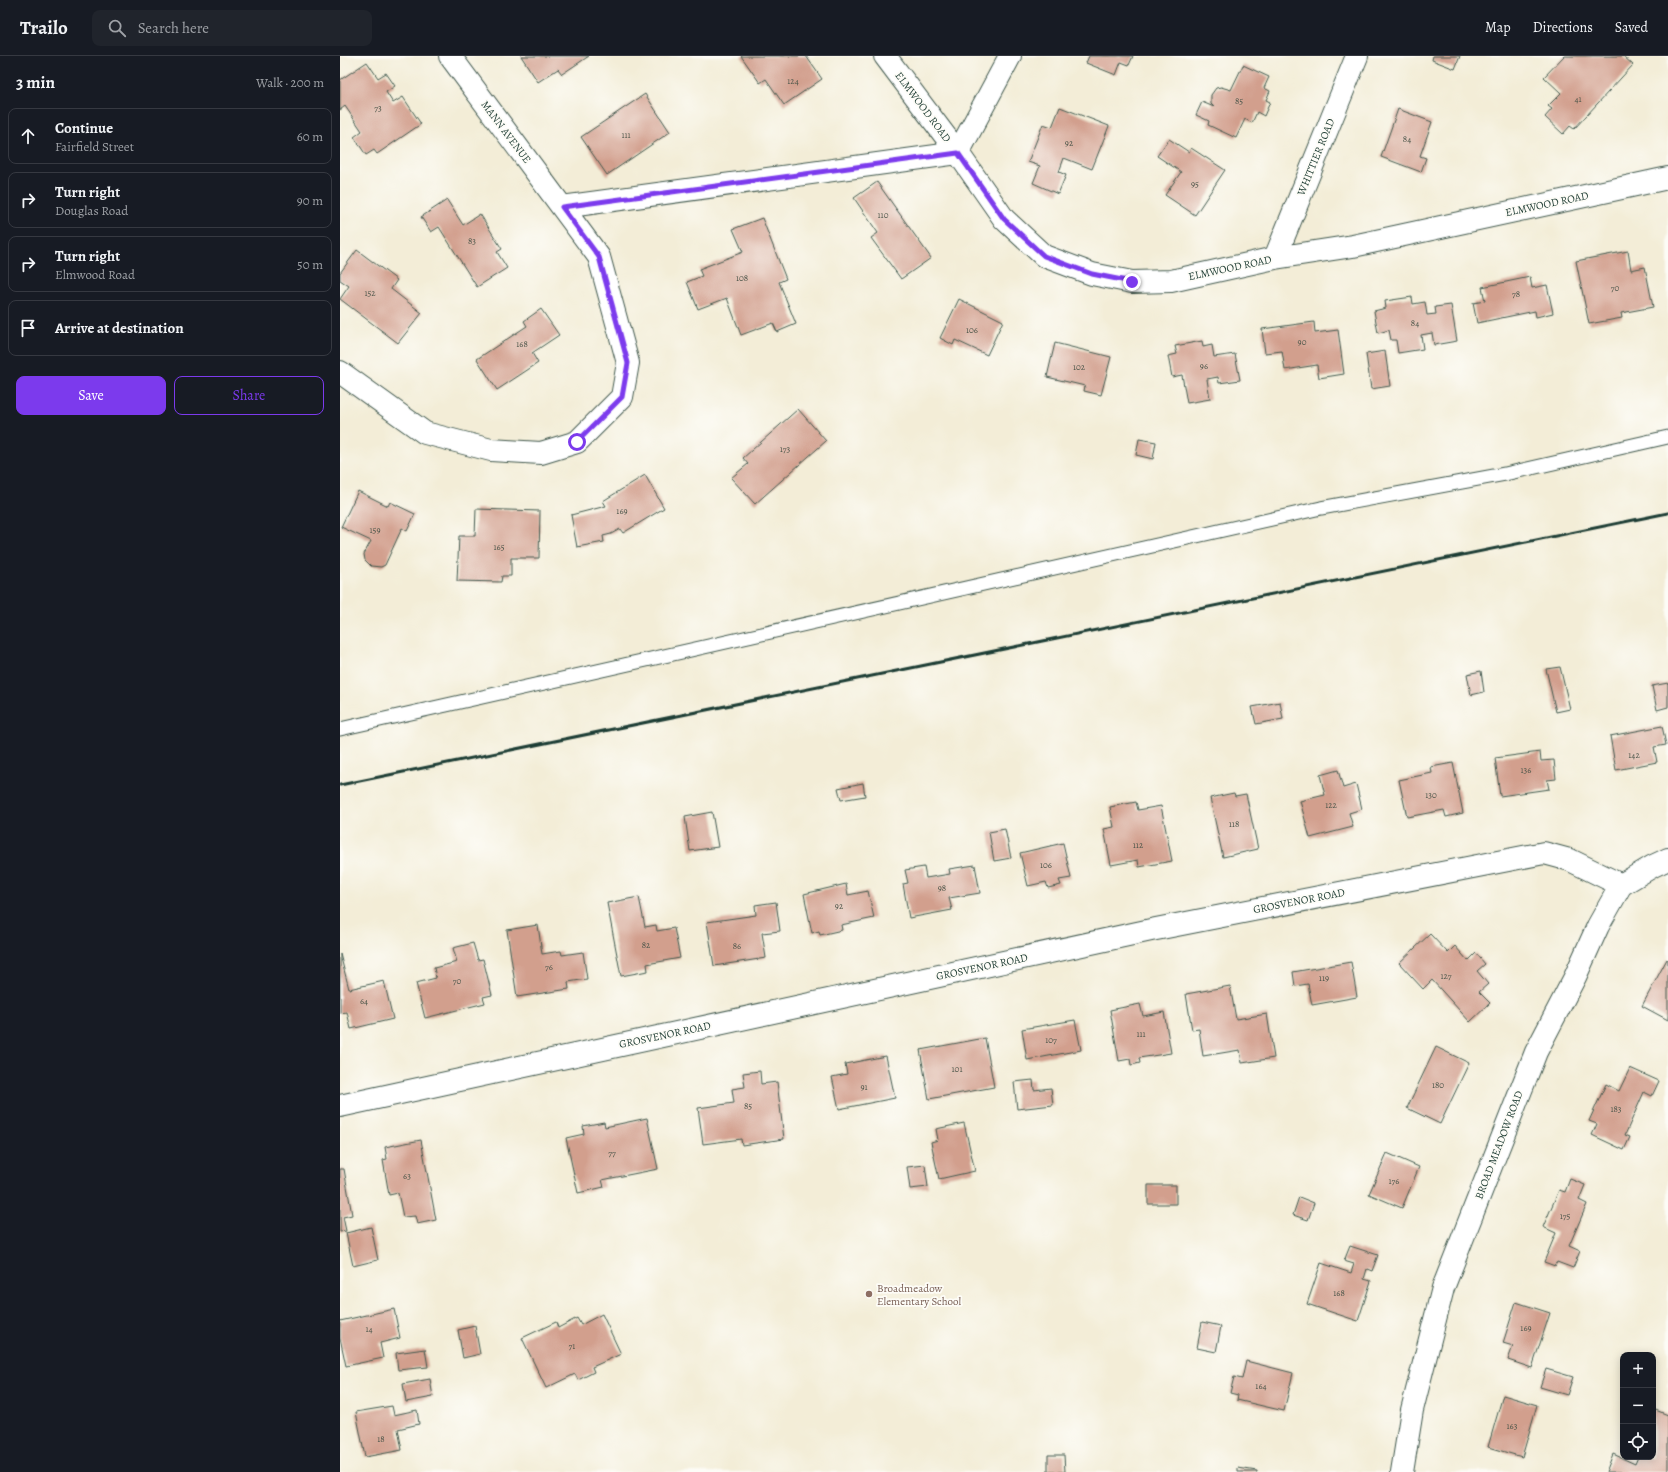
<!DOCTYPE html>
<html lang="en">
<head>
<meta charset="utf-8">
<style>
	:root { --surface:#171b24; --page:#20242c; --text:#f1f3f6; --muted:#9ea1a6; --line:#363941; --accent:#7c3aed }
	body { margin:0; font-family:Alegreya,serif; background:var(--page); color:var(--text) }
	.controls { position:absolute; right:12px; bottom:12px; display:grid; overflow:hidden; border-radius:8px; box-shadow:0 2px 10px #0003 }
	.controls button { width:36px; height:36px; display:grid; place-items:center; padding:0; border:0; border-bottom:1px solid var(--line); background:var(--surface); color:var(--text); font:20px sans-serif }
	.stop { position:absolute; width:12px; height:12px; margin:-9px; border:3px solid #7c3aed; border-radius:50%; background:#fff }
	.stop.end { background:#7c3aed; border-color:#fff; box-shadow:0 1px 4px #0008 }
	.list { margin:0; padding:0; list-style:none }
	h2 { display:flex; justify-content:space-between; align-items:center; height:52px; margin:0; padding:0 16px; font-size:17px }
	h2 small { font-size:13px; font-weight:400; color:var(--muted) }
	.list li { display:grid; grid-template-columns:26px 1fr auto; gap:12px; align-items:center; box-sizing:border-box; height:56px; margin:0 8px 8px; padding:0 8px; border:1px solid var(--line); border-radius:8px }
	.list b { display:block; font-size:15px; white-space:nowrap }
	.list p { margin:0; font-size:13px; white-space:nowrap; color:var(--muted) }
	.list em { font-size:13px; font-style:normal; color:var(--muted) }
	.actions { display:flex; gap:8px; padding:12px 16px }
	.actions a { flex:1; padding:9px 0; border:1px solid var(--accent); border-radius:8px; text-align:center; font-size:14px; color:var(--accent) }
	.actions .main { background:var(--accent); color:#fff }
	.icon { flex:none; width:22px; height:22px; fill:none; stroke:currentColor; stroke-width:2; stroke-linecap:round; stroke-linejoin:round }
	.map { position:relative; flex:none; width:1328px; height:1416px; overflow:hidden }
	header { display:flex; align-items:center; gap:24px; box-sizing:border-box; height:56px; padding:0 20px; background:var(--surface); border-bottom:1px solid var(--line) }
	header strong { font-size:19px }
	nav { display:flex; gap:22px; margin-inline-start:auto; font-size:14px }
	.search { width:280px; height:36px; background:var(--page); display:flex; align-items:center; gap:10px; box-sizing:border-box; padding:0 14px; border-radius:8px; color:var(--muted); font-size:15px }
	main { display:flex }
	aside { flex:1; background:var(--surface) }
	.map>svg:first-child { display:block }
</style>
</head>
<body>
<header>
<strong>Trailo</strong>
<div class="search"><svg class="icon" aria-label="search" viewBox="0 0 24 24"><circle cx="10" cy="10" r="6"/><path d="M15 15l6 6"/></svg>Search here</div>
<nav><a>Map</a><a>Directions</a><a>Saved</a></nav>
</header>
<main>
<aside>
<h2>3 min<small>Walk · 200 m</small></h2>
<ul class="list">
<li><svg class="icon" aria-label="ahead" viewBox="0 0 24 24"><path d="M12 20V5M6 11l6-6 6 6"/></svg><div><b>Continue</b><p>Fairfield Street</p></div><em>60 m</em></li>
<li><svg class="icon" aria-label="right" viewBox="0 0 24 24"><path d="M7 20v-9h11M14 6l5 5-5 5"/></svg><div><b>Turn right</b><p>Douglas Road</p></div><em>90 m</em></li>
<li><svg class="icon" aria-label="right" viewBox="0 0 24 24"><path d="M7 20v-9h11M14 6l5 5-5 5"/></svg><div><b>Turn right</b><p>Elmwood Road</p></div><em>50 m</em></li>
<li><svg class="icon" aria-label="arrive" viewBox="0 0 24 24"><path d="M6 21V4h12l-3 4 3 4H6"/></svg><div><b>Arrive at destination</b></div></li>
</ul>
<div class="actions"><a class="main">Save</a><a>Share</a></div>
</aside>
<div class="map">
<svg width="1328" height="1416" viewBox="0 0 1328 1416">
	<rect width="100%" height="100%" fill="#fdfcf7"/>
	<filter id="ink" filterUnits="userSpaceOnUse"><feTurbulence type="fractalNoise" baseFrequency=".025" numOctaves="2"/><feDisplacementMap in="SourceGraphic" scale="8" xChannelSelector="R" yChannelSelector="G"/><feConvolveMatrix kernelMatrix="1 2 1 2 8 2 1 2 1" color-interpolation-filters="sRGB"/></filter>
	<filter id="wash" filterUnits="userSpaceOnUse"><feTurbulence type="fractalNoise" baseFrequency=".012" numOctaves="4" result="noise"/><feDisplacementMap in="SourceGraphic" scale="16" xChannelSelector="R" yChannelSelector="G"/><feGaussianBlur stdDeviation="0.9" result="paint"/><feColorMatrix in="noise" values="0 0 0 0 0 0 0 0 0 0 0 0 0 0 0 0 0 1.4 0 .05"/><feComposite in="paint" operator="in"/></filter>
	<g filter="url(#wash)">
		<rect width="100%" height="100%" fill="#f3edd7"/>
		<g id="blocks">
			<path fill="#d29f8d" d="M 181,0 L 249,0 L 222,18 L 218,13 L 198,26 Z
				M 401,0 L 466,0 L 482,23 L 444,49 L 426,23 L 420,27 Z
				M 749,0 L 793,0 L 789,9 L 781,6 L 776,19 L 746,7 Z
				M 1093,0 L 1120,0 L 1115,13 L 1092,4 Z
				M 1224,0 L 1283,0 L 1293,9 L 1234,73 L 1230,70 L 1223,78 L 1205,61 L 1212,53 L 1208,50 L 1221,37 L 1204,21 Z
				M 27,6 L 38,22 L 46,17 L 55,30 L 46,36 L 53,47 L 63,41 L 81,68 L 37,98 L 34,94 L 26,99 L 14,81 L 22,75 L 5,50 L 0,54 L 0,24 Z
				M 903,9 L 929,21 L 924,32 L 930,35 L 926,44 L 930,46 L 924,60 L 917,56 L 912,67 L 905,63 L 896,82 L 868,69 L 869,65 L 856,59 L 862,46 L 874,51 L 871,48 L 871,39 L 876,32 L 881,31 L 891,34 Z
				M 305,38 L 330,76 L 267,119 L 241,81 Z
				M 720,51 L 769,70 L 752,113 L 724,102 L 719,116 L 726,119 L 718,138 L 693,127 L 700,110 L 688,106 L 703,68 L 712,71 Z
				M 1058,53 L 1092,66 L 1080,100 L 1086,102 L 1081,116 L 1041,101 Z
				M 829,83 L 849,96 L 851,92 L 885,114 L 855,159 L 825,139 L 841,116 L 817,100 Z
				M 537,126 L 591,202 L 561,223 L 531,182 L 538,177 L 514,142 Z
				M 107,144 L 123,169 L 140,158 L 162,193 L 157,196 L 167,212 L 137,231 L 99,171 L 91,176 L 81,161 Z
				M 422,162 L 446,223 L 439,226 L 456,268 L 437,276 L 433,267 L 401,279 L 387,242 L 358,253 L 347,226 L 362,220 L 359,213 L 403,196 L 393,173 Z
				M 17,194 L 57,224 L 51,233 L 82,257 L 58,287 L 0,243 L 9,230 L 0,224 L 0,217 Z
				M 1288,195 L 1291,214 L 1305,211 L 1313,251 L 1281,257 L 1282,262 L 1249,268 L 1236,205 Z
				M 1190,221 L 1192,232 L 1207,229 L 1213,257 L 1196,261 L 1195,255 L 1137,267 L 1133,247 L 1145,245 L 1142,231 Z
				M 1072,241 L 1073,248 L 1085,246 L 1087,259 L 1096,258 L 1095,251 L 1111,249 L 1117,285 L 1094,289 L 1092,277 L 1081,279 L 1083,293 L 1058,297 L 1056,284 L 1051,284 L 1049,274 L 1038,277 L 1034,255 L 1046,252 L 1045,245 Z
				M 619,243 L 663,265 L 647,299 L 615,284 L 613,289 L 600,282 Z
				M 201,253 L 219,279 L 192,297 L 198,307 L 157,334 L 137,303 L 187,270 L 184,265 Z
				M 974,266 L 975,277 L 998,274 L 1004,318 L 979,322 L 977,309 L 945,314 L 942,295 L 925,297 L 922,273 Z
				M 862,285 L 863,291 L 872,289 L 874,301 L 895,298 L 900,324 L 879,327 L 878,321 L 867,323 L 870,343 L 847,347 L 842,319 L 832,321 L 828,300 L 837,298 L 835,290 Z
				M 715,287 L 771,301 L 761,339 L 744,335 L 745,330 L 707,321 Z
				M 1045,295 L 1050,330 L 1031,333 L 1026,298 Z
				M 458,353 L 486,385 L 415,448 L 391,422 L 408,408 L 403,402 Z
				M 799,383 L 816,386 L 813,403 L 796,399 Z
				M 305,419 L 324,452 L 283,477 L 280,473 L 271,478 L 263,480 L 264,486 L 237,491 L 231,459 L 266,450 L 263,445 Z
				M 18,435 L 48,450 L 50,446 L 75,458 L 67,475 L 62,472 L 45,509 L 41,511 L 31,510 L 25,504 L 24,498 L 31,485 L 1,471 Z
				M 136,453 L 200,455 L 199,502 L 171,502 L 171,520 L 162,520 L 161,526 L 117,525 L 119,480 L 135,480 Z
				M 1220,611 L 1230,653 L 1216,656 L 1206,613 Z
				M 1141,615 L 1144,636 L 1131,639 L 1127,618 Z
				M 1328,627 L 1328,651 L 1317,654 L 1312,630 Z
				M 940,646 L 943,663 L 916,668 L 912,651 Z
				M 1322,670 L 1326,689 L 1314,691 L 1317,706 L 1276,714 L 1270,680 Z
				M 1200,696 L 1201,705 L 1214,704 L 1216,723 L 1207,724 L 1209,733 L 1160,740 L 1155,702 Z
				M 1113,707 L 1123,757 L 1106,761 L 1104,754 L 1067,761 L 1059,724 L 1092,717 L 1091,711 Z
				M 998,714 L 1003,732 L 1016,728 L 1022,753 L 1009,757 L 1013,771 L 970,782 L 960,745 L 985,739 L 980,719 Z
				M 523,727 L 525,740 L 501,744 L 498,732 Z
				M 894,737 L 895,740 L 906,738 L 918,793 L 883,801 L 870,742 Z
				M 796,746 L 798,754 L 821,750 L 832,805 L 799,811 L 798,804 L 771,809 L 764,773 L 774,771 L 770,751 Z
				M 372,756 L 378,791 L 350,795 L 345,761 Z
				M 665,773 L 671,802 L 654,805 L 649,776 Z
				M 723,787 L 731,822 L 719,824 L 721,829 L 708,832 L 706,826 L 688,830 L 680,797 Z
				M 635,809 L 640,837 L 609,842 L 612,854 L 569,862 L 563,828 L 568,827 L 565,814 L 584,811 L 586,822 L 610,818 L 609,813 Z
				M 506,828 L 508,839 L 528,835 L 534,862 L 501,869 L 502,874 L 480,879 L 479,875 L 472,877 L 464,838 Z
				M 299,841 L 305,871 L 316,869 L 317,875 L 334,872 L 340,902 L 307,908 L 308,915 L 281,920 L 267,847 Z
				M 436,846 L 440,875 L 422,877 L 426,902 L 374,910 L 367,866 L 416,859 L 415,849 Z
				M 198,869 L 202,898 L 221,895 L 222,899 L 243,896 L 247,923 L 228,926 L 229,933 L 177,941 L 167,874 Z
				M 1090,878 L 1108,897 L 1115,890 L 1128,905 L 1136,897 L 1145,908 L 1137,915 L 1148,928 L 1139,936 L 1150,947 L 1130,966 L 1092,924 L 1083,933 L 1059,907 Z
				M 133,887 L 138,904 L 143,903 L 152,939 L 143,941 L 145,947 L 85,962 L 76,927 L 96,922 L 94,912 L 117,906 L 113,892 Z
				M 0,898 L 9,933 L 44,925 L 53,963 L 11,973 L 7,956 L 0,957 Z
				M 1327,903 L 1328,904 L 1328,964 L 1302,950 Z
				M 1011,906 L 1017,941 L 972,949 L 968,928 L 955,930 L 953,916 Z
				M 890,930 L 896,963 L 927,958 L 934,1002 L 902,1007 L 900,994 L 863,1000 L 859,973 L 852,974 L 846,938 Z
				M 800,948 L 803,960 L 824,956 L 831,997 L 799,1002 L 800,1007 L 791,1009 L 790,1003 L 779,1005 L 770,954 Z
				M 735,964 L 741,994 L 687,1004 L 682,973 Z
				M 645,982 L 654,1031 L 589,1043 L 580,994 Z
				M 1096,991 L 1129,1007 L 1100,1068 L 1067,1052 Z
				M 546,1000 L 555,1042 L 499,1053 L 492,1021 L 507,1018 L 505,1008 Z
				M 1290,1012 L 1319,1025 L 1312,1040 L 1304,1036 L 1285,1079 L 1290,1081 L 1284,1094 L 1252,1079 L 1257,1068 L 1249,1065 L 1266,1028 L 1279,1035 Z
				M 420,1015 L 421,1028 L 437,1026 L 444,1083 L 402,1089 L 401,1083 L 363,1088 L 358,1052 L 394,1047 L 392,1033 L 405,1031 L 403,1017 Z
				M 693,1024 L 694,1034 L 711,1032 L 713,1049 L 677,1053 L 674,1026 Z
				M 307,1062 L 318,1113 L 262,1124 L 264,1131 L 238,1137 L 226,1082 L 244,1078 L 243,1070 L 264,1066 L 265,1071 Z
				M 624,1067 L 635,1115 L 599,1123 L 591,1086 L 598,1084 L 596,1073 Z
				M 81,1084 L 96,1164 L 77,1168 L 75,1160 L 63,1161 L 58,1137 L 49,1139 L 43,1104 L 47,1103 L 45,1091 Z
				M 1047,1097 L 1079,1111 L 1062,1152 L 1029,1138 Z
				M 585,1109 L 588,1131 L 570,1133 L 567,1111 Z
				M 0,1113 L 4,1113 L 12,1159 L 3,1161 L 6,1175 L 0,1176 Z
				M 1230,1123 L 1245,1129 L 1239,1144 L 1247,1148 L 1229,1190 L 1240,1195 L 1233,1212 L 1217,1206 L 1215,1210 L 1204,1206 L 1216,1177 L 1203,1171 L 1219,1134 L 1225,1136 Z
				M 808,1129 L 836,1129 L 836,1148 L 808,1148 Z
				M 959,1141 L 974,1147 L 968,1164 L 953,1159 Z
				M 31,1171 L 38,1204 L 13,1210 L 6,1177 Z
				M 1010,1190 L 1038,1199 L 1032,1215 L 1027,1213 L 1024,1223 L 1031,1225 L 1018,1265 L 967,1248 L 981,1207 L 1011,1217 L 1014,1208 L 1004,1205 Z
				M 1176,1246 L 1210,1257 L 1192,1312 L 1168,1304 L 1173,1290 L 1163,1287 Z
				M 54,1253 L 60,1282 L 40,1287 L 43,1302 L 6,1310 L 0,1282 L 0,1265 Z
				M 262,1258 L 281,1298 L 252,1311 L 254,1316 L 238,1324 L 235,1318 L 206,1332 L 182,1282 L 216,1266 L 218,1272 L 237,1262 L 241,1269 Z
				M 862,1266 L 881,1270 L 876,1296 L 857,1292 Z
				M 135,1270 L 140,1298 L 123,1302 L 118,1274 Z
				M 85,1293 L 88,1311 L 58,1314 L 56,1297 Z
				M 906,1305 L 953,1317 L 944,1355 L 897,1344 L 898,1339 L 890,1337 L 894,1321 L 902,1323 Z
				M 1206,1313 L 1233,1321 L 1227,1339 L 1200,1331 Z
				M 90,1323 L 93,1341 L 66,1346 L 63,1328 Z
				M 1163,1339 L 1197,1349 L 1182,1401 L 1148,1391 Z
				M 52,1350 L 54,1359 L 77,1354 L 79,1368 L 58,1373 L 62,1394 L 25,1401 L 16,1356 Z
				M 1313,1353 L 1328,1359 L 1328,1416 L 1266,1416 L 1273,1398 L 1295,1408 L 1298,1401 L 1313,1401 Z
				M 708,1399 L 724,1399 L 725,1416 L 708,1416 Z
				M 898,1412 L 917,1415 L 917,1416 L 898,1416 Z"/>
		</g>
	</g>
	<g filter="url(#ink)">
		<use href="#blocks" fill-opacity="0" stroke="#3f574c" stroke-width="1"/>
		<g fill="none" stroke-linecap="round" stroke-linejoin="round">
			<defs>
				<path id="lane" d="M 0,673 L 981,452 L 1165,418 L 1328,381"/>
				<path id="street" d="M 545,0 L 618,97 L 664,163 L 704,200 L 752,218 L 792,226 L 831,225 L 935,202 L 1013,190 L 1328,122
					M 222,151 L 618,97 L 670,0
					M 935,202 L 1017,0
					M 0,316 L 85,377 L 151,394 L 201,397 L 237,386 L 282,341 L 288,307 L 259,201 L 110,0
					M 0,1050 L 811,874 L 1204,797 L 1230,804 L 1281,829"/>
				<path id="secondary" d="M 1062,1416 L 1072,1354 L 1103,1232 L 1196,996 L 1235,921 L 1258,870 L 1281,829 L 1313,810 L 1328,803"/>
			</defs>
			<use href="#lane" stroke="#3f574c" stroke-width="15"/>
			<use href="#street" stroke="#3f574c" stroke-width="24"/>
			<use href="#secondary" stroke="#3f574c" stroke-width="24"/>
			<use href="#lane" stroke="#fff" stroke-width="13"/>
			<use href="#street" stroke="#fff" stroke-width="22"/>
			<use href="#secondary" stroke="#fff" stroke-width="22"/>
			<path stroke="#1f3d34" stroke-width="3" d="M 0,729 L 1328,457"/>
		</g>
	</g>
	<g fill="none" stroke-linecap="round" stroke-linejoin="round" filter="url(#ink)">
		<path stroke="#7c3aed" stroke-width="5" d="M 237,386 L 282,341 L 288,307 L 259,201 L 222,151 L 618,97 L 664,163 L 704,200 L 752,218 L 792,226"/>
	</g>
	<circle fill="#8d6e63" stroke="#fdfcf7" stroke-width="1.5" cx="529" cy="1238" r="4"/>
	<g text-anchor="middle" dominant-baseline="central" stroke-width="3.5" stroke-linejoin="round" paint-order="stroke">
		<g font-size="9" fill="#4c564a">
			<text x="453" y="25">124</text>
			<text x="1238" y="43">41</text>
			<text x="899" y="45">85</text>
			<text x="38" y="52">73</text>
			<text x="286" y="79">111</text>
			<text x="1067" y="83">84</text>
			<text x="729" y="87">92</text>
			<text x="855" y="128">95</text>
			<text x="543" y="159">110</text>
			<text x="132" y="185">83</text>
			<text x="402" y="222">108</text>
			<text x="1275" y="232">70</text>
			<text x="30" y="237">152</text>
			<text x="1176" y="238">78</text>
			<text x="1075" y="267">84</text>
			<text x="632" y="274">106</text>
			<text x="962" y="286">90</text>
			<text x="182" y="288">168</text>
			<text x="864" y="310">96</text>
			<text x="739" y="311">102</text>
			<text x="445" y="393">173</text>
			<text x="282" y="455">169</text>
			<text x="35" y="474">159</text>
			<text x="159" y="491">165</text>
			<text x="1294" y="699">142</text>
			<text x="1186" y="714">136</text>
			<text x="1091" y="739">130</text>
			<text x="991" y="749">122</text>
			<text x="894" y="768">118</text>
			<text x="798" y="789">112</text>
			<text x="706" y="809">106</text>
			<text x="602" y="832">98</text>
			<text x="499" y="850">92</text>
			<text x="306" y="889">82</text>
			<text x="397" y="890">86</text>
			<text x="209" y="911">76</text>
			<text x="1106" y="920">127</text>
			<text x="984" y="922">119</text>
			<text x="117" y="925">70</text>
			<text x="24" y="945">64</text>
			<text x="801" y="978">111</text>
			<text x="711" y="984">107</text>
			<text x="617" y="1013">101</text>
			<text x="1098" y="1029">180</text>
			<text x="524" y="1031">91</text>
			<text x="408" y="1050">85</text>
			<text x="1276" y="1053">183</text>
			<text x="272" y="1097">77</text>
			<text x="67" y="1120">63</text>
			<text x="1054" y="1125">176</text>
			<text x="1225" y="1160">175</text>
			<text x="999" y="1237">168</text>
			<text x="1186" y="1272">169</text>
			<text x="29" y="1273">14</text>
			<text x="232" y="1290">71</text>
			<text x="921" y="1330">164</text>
			<text x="1172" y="1370">163</text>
			<text x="41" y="1383">18</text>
		</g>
		<g font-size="11" fill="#1f3d34" stroke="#fdfcf7">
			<text transform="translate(583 51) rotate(53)">ELMWOOD ROAD</text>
			<text transform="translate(166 76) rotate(53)">MANN AVENUE</text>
			<text transform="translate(976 101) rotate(-68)">WHITTIER ROAD</text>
			<text transform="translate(1207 148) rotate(-12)">ELMWOOD ROAD</text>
			<text transform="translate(890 212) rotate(-12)">ELMWOOD ROAD</text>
			<text transform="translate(959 845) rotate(-11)">GROSVENOR ROAD</text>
			<text transform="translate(642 911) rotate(-12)">GROSVENOR ROAD</text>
			<text transform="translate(325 979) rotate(-12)">GROSVENOR ROAD</text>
			<text transform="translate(1159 1089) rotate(-69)">BROAD MEADOW ROAD</text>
		</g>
		<g font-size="11" fill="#785e54" stroke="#fdfcf7" text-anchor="start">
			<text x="537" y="1232">Broadmeadow<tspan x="537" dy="13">Elementary School</tspan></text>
		</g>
	</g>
</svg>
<div class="controls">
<button>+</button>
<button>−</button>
<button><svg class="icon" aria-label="locate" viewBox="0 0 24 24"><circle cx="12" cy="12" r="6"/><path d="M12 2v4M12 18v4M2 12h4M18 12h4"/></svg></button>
</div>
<div class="stop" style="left:237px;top:386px"></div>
<div class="stop end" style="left:792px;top:226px"></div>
</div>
</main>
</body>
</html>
